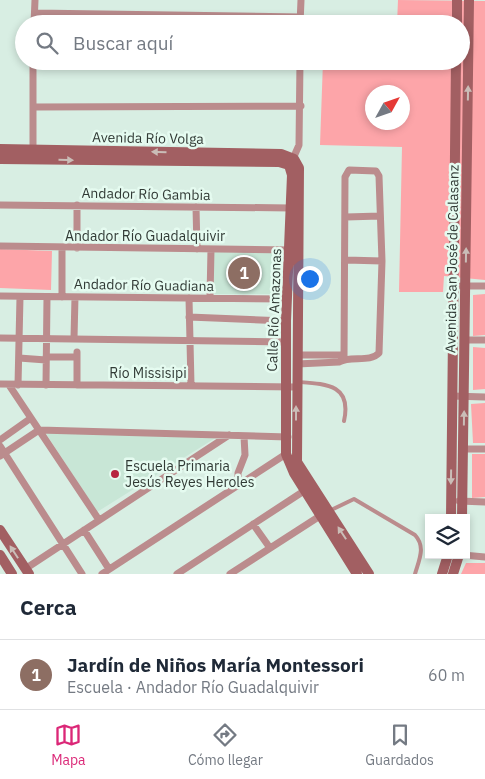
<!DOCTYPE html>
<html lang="es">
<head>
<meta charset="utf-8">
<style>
	:root { --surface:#fff; --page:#f2f2f3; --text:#1f2937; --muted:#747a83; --line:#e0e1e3; --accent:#db2777 }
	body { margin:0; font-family:"IBM Plex Sans",sans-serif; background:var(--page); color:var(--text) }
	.controls { position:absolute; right:15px; bottom:15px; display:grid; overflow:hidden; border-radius:0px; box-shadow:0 2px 8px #0003 }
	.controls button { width:45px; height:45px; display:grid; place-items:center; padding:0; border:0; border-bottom:1px solid var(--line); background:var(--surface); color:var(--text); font:25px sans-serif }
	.compass { position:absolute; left:365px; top:85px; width:45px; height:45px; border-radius:50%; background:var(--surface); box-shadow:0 2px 8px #0003; rotate:50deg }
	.you { position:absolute; left:309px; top:278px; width:18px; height:18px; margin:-12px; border:4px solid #fff; border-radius:50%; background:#1a73e8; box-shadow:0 0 0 8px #1a73e833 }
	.badge { display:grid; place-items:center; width:32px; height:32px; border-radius:50%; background:var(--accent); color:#fff; font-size:16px; font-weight:700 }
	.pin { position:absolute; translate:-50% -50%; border:2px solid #fff; box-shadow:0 1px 5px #0006 }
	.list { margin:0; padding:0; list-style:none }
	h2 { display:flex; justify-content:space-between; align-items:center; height:65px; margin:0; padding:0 20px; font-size:21px }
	h2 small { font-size:16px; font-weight:400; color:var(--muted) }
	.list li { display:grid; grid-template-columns:32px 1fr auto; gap:15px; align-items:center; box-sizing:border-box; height:70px; padding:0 20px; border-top:1px solid var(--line) }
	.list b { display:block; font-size:19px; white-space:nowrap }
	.list p { margin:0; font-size:16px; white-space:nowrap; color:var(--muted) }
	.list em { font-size:16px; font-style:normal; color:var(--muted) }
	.icon { flex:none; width:28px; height:28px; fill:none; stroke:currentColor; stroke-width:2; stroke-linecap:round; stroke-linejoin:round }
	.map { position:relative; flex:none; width:485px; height:574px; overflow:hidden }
	.search { position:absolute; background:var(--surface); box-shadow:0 2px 8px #0003; left:15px; right:15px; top:15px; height:55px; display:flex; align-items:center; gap:12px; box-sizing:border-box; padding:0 18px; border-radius:28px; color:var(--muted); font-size:19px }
	.sheet { height:135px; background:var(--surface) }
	nav { display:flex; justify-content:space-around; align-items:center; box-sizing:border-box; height:70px; border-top:1px solid var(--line); background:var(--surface); font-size:14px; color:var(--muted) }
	nav a { display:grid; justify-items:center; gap:2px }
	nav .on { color:var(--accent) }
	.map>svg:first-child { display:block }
</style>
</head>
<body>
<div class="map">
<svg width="485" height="574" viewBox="0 0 485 574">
	<rect width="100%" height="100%" fill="#d8eee3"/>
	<path fill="#c8e6d6" d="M 212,252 L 275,252 L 275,294 L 212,294 Z
		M 45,432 L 217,437 L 97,512 Z"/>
	<path fill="#fda5a9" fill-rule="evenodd" d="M 398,0 L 485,1 L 485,280 L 444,276 L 443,292 L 399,292 L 402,147 L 320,145 L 323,61 L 461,61 L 461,24 L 397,24 ZM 372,92 L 402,92 L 402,122 L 372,122 Z
		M 241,19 L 290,22 L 290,24 L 241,24 Z
		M 0,249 L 52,251 L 51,290 L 0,288 Z
		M 485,294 L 485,335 L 473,336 L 473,295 Z
		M 473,347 L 485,348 L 485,389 L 473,390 Z
		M 485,403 L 485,443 L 473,443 L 471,404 Z
		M 472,454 L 485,454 L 485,497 L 472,498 Z
		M 466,563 L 485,563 L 485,574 L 461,574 Z"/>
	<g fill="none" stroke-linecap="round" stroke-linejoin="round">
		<path stroke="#bb8c8d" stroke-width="4" d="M 299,382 C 327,384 352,385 344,421
			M 329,511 L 354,499 L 415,535 C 426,547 419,560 415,574"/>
		<path stroke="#bb8c8d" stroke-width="7" d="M 35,13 L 301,17
			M 133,15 L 133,24
			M 34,24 L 35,0
			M 300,24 L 301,0
			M 33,64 L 300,62
			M 34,107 L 301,106
			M 33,154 L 33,61
			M 292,161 L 299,145 L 300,61
			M 0,205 L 291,208
			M 196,207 L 197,249
			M 346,217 L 380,216
			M 0,246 L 289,250
			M 77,248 L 77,205
			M 346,260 L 382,261
			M 461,286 L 485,286
			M 0,296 L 287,299
			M 62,297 L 62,248
			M 189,298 L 191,385
			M 210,298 L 211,249
			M 189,317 L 286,321
			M 0,338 L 286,342
			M 74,338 L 75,297
			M 465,340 L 485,340
			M 77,352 L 77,385
			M 297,355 L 340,355 L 344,359
			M 46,357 L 77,357
			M 19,358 L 46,360
			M 297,364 L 339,362 C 350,355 370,363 379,353 L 382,261 L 379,176 L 376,171 L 349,170 L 345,177 L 344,359
			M 0,384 L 296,387
			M 9,385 L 99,520
			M 18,385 L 20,297
			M 46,385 L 47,297
			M 452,396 L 485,397
			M 0,440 L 31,418
			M 0,446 L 82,574
			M 464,449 L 485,449
			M 0,456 L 39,430 L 288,437
			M 238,486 L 238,473 L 245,455 L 244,436
			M 459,501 L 485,502
			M 253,524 L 270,548
			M 84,530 L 109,569
			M 463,555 L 485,557
			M 25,569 L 229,435
			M 102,574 L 286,454
			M 177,574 L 307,489
			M 230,574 L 323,514"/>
		<path stroke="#a25f62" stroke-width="10" d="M 457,24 L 457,0
			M 0,149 L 281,154 L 294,159 L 299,168 L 297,462 L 369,574
			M 0,159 L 279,162 L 289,165 L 292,175 L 286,321 L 286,454 L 294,473 L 357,574
			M 451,518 L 456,61
			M 462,518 L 469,0
			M 0,530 L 29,574
			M 0,555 L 12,574
			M 442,574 L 448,555
			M 453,574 L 459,555"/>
	</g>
	<defs><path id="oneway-solid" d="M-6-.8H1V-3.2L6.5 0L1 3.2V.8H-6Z" transform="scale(1.25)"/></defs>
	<g fill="#cabdb7">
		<use href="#oneway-solid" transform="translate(468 93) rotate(-89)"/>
		<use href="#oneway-solid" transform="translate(159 152) rotate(-179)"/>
		<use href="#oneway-solid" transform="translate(66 160) rotate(1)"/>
		<use href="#oneway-solid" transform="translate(466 255) rotate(-89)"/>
		<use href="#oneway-solid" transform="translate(296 413) rotate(-90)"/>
		<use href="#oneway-solid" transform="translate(464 418) rotate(-89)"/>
		<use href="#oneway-solid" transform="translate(451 477) rotate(91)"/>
		<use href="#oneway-solid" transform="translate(342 533) rotate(-123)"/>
		<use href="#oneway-solid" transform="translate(14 552) rotate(-123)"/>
	</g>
	<circle fill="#b72540" stroke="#e5fbf0" stroke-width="2" cx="115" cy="474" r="5"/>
	<g text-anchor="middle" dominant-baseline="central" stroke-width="5" stroke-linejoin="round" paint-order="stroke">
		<g font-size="14" fill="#313a35" stroke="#e5fbf0">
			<text transform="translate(148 138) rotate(1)">Avenida Río Volga</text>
			<text transform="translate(146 194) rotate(1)">Andador Río Gambia</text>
			<text x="145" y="236">Andador Río Guadalquivir</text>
			<text transform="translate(452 259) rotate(-89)">Avenida San José de Calasanz</text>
			<text transform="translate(144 285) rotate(1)">Andador Río Guadiana</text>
			<text transform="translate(274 310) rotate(-88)">Calle Río Amazonas</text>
			<text x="148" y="373">Río Missisipi</text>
		</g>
		<g font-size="14" fill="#313a35" stroke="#e5fbf0" text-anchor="start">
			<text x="125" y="466">Escuela Primaria<tspan x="125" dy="16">Jesús Reyes Heroles</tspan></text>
		</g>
	</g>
</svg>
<div class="controls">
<button><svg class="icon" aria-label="layers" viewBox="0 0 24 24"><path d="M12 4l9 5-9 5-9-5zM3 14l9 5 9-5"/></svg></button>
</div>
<svg class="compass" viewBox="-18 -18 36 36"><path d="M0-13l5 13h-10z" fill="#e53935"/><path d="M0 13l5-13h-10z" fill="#747a83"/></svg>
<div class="you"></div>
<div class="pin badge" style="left:244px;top:273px;background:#8d6e63">1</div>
<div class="search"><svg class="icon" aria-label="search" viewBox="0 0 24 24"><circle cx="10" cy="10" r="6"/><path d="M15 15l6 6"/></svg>Buscar aquí</div>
</div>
<section class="sheet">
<h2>Cerca<small></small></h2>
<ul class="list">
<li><span class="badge" style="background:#8d6e63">1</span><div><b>Jardín de Niños María Montessori</b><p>Escuela · Andador Río Guadalquivir</p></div><em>60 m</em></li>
</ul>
</section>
<nav>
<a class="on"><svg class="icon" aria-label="map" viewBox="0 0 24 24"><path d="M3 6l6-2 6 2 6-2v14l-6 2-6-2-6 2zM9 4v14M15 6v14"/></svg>Mapa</a>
<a><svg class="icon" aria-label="directions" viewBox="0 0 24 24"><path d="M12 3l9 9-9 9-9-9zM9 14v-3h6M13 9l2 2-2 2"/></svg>Cómo llegar</a>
<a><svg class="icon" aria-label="saved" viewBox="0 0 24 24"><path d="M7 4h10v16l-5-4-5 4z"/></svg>Guardados</a>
</nav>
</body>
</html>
